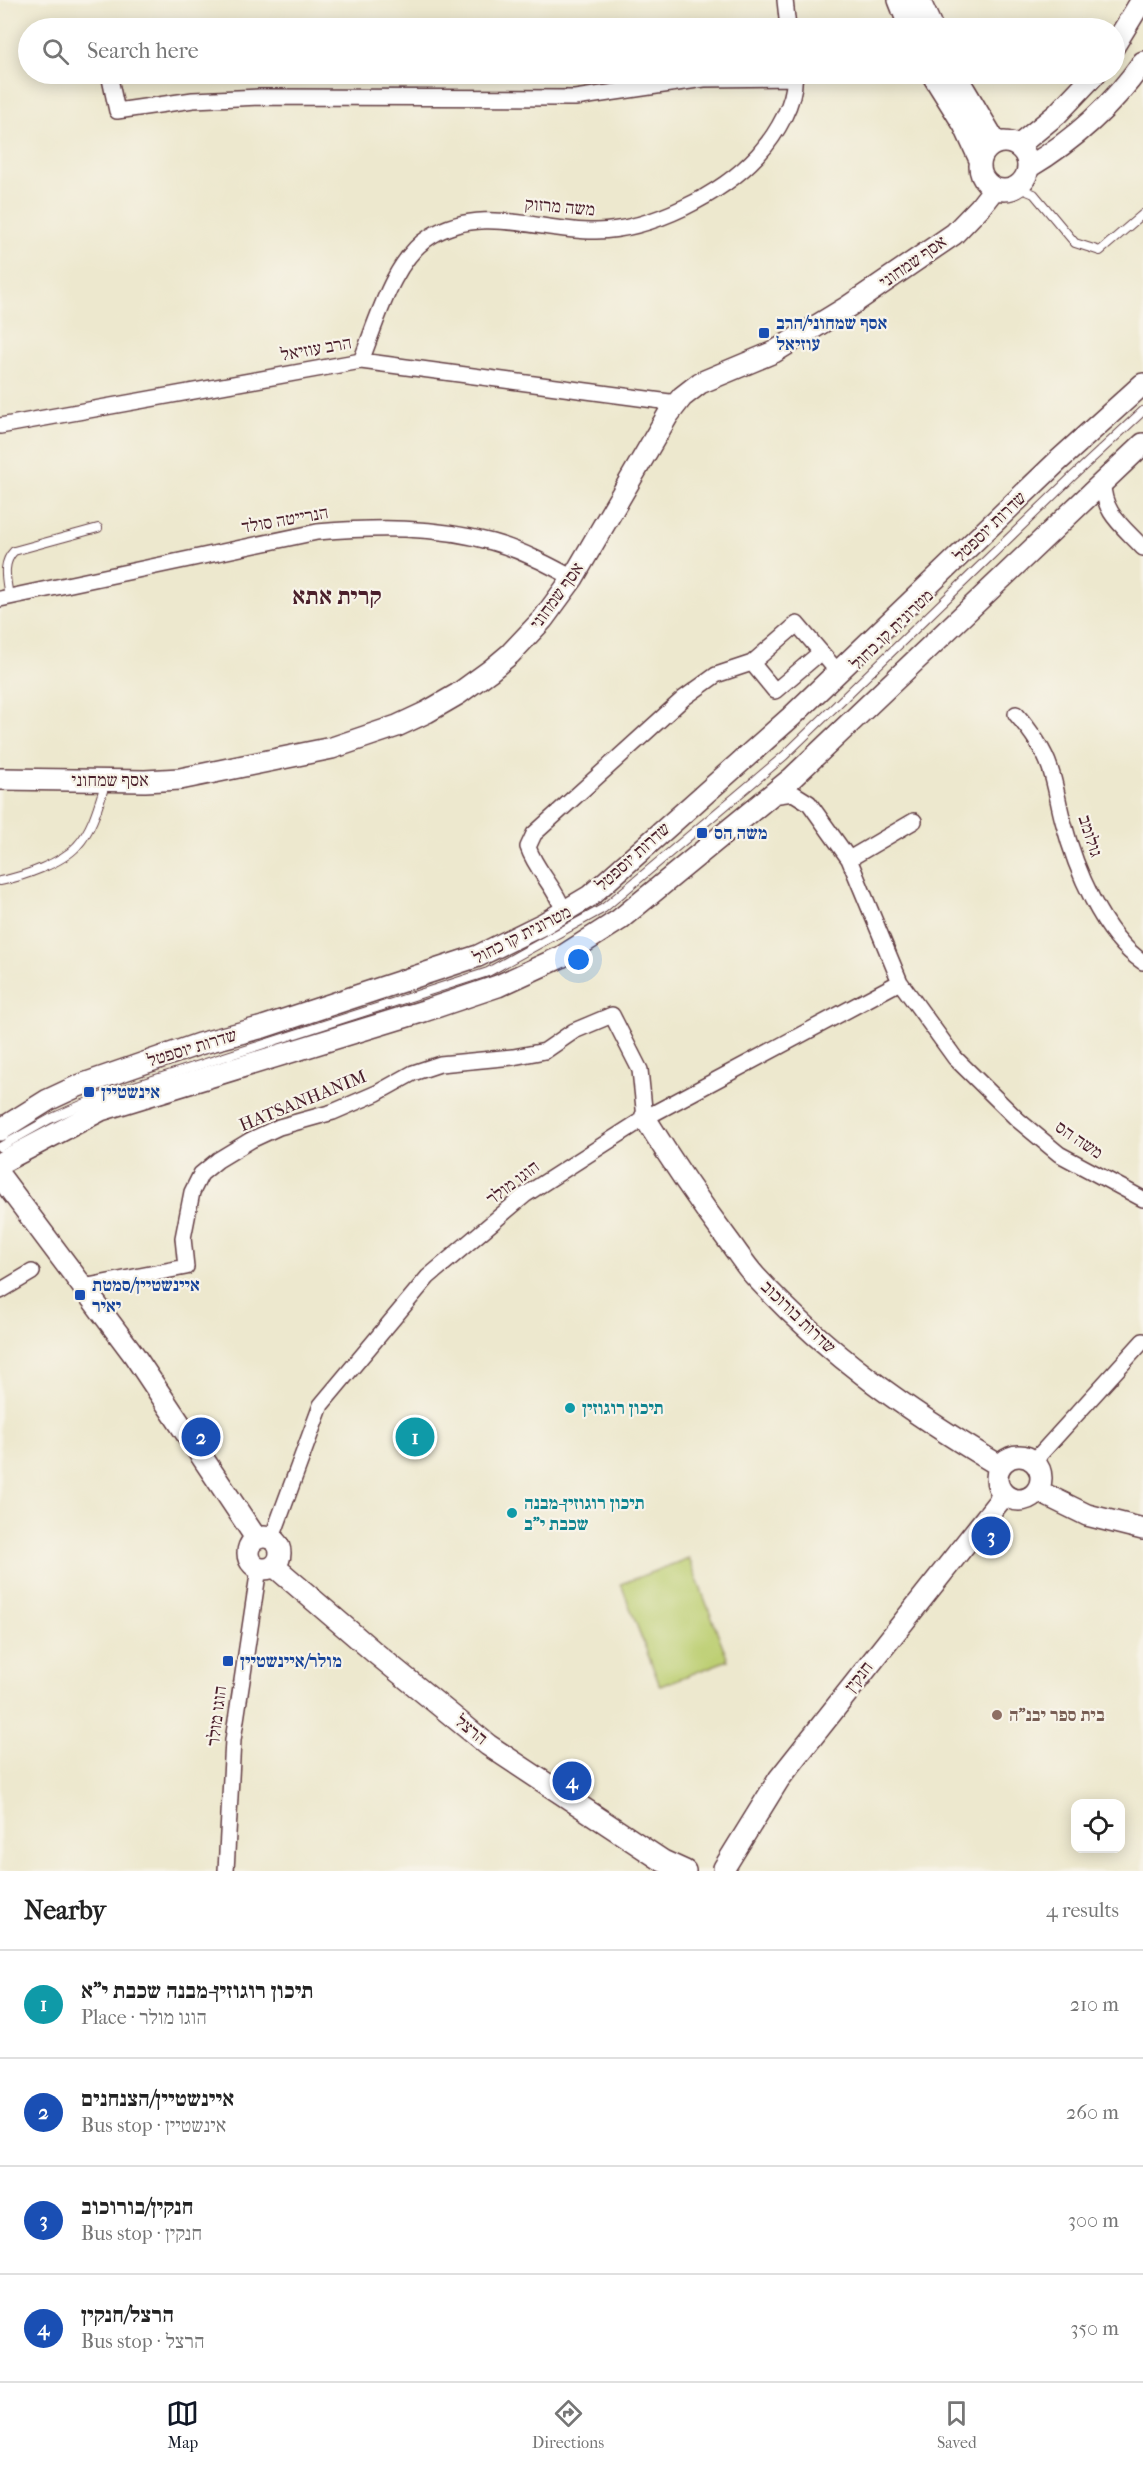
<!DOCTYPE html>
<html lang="en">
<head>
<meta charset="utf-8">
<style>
	:root { --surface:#fff; --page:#f6f6f6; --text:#222; --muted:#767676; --line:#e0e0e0; --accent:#111827 }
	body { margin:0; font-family:"IM FELL French Canon","Frank Ruhl Libre",serif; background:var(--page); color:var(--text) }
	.controls { position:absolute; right:18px; bottom:18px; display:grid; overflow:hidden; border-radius:12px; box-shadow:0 3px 15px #0003 }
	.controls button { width:54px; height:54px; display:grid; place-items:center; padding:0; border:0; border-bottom:2px solid var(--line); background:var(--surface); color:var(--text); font:30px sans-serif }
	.you { position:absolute; left:579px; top:960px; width:21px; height:21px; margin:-15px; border:4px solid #fff; border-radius:50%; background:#1a73e8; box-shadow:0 0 0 9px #1a73e833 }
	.badge { display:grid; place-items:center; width:39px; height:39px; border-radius:50%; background:var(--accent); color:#fff; font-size:20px; font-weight:700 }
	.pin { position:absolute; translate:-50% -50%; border:3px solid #fff; box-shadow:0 2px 6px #0006 }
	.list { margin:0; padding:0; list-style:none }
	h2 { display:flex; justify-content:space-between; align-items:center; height:78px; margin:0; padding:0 24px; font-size:26px }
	h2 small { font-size:20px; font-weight:400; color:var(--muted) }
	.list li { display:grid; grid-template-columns:39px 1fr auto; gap:18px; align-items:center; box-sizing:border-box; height:108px; padding:0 24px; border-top:2px solid var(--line) }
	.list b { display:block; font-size:22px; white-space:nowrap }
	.list p { margin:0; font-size:20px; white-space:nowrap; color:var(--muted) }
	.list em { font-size:20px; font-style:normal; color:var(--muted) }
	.icon { flex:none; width:33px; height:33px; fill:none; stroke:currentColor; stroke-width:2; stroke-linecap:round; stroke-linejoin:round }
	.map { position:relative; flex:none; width:1143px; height:1871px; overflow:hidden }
	.search { position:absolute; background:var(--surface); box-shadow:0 3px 15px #0003; left:18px; right:18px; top:18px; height:66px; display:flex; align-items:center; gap:15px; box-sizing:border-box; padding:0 21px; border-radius:33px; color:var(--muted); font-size:22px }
	.sheet { height:510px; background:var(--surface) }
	nav { display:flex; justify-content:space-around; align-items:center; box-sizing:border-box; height:84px; border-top:2px solid var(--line); background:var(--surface); font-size:16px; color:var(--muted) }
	nav a { display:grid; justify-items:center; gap:3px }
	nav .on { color:var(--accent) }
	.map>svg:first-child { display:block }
</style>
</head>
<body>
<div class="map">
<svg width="1143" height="1871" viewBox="0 0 1143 1871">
	<rect width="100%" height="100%" fill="#f7f3e8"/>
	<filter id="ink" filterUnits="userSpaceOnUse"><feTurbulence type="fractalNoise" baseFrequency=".0167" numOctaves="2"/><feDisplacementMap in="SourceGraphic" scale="12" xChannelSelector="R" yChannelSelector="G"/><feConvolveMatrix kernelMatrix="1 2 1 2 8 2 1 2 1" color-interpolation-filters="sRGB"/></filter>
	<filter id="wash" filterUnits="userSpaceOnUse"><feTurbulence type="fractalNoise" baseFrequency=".008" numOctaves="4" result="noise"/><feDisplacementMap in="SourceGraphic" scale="24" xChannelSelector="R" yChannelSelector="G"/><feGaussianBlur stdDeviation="1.35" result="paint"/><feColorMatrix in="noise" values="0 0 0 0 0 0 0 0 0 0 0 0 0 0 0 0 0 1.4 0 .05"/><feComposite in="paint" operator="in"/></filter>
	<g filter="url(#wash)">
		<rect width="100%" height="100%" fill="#ede8ce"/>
		<path fill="#bdcf73" stroke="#84774f" stroke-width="1.5" d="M 689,1558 L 728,1660 L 660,1686 L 621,1584 Z"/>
	</g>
	<g filter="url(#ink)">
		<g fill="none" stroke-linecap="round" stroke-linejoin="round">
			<defs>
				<path id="lane" d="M 1017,187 L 1034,194 L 1075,243 L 1100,251 L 1143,214
					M 9,597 C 7,581 1,564 14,551 L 98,528
					M 0,881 C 22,877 62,863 77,846 C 93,829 99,803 106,781
					M 0,1147 L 50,1119 L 97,1098 L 488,972 L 604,908 L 784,756 L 1073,476 L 1143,411"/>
				<path id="street" d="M 785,0 L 788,28
					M 109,74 L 117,111 L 193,100 L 260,97 L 575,98 L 704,79 L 795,78
					M 361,361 C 377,321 393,259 431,236 C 482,204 541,232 596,231 C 651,230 721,195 758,155 C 776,135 797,101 794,74
					M 0,426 L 361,361 L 677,403
					M 1103,481 C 1102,513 1123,526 1143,548
					M 0,599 L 317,532 C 376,527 435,526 492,542 C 521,550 547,564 573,578
					M 821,652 L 775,691 L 752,663 L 797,624 L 838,672
					M 1016,714 C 1030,730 1043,747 1050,768 C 1056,785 1058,803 1063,821 C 1075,867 1102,935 1143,962
					M 772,796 L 793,793 L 809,803 L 849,859 L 900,982 L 955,1058 L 1018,1120 L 1059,1154 L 1143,1199
					M 849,859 L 914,821
					M 564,912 C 556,887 536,871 528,847 L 534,834 L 684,698 L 716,675 L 752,663
					M 83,1287 L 186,1267 L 183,1238 L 192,1192 L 201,1174 L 218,1160 L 251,1140 L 279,1127 L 333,1112 L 377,1093 L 413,1073 L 440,1064 L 513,1057 L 545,1051 L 574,1031 L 612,1015 L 640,1070 L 645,1118
					M 0,1291 L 32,1272
					M 1034,1461 L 1143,1341
					M 272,1538 L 321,1405 L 428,1277 L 525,1195 L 645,1118 L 900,982
					M 226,1871 L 233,1740 L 259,1568"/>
				<path id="secondary" d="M 899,0 L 910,28
					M 919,0 L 932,28
					M 1114,46 L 1142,0
					M 932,74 L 964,125 L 980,160
					M 955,74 L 996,143
					M980 166a24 24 0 1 1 48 0a24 24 0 1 1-48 0Z
					M 1018,146 L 1057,114 L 1095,74
					M 1029,167 C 1074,140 1113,105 1143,62
					M 0,779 L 145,781 L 180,779 L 332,748 L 397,726 L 427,712 L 458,694 L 491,670 L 510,654 L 543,619 L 573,578 L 668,415 L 682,397 L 700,383 L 774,352 L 849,306 L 954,234 L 980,207 L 994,189
					M 645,1118 C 671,1160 698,1200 728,1240 C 737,1252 745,1265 755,1276 C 829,1356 908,1411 1000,1466
					M 0,1130 L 48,1100 L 78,1086 L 199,1044 L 263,1027 L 478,956 L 543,924 L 590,896 L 791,717 L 1058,461 L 1143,384
					M 0,1163 L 101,1110 L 424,1011 L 498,986 L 561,957 L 619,920 L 792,778 L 1143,444
					M 0,1176 L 134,1355 L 256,1538
					M997 1478a22 22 0 1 1 44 0a22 22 0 1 1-44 0Z
					M 1038,1491 L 1087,1515 L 1143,1529
					M248 1553a16 16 0 1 1 32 0a16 16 0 1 1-32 0Z
					M 274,1566 L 374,1652 L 488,1745 L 663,1861 L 685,1871
					M 724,1868 L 779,1779 L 1004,1495"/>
			</defs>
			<use href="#lane" stroke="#623d43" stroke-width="10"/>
			<use href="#street" stroke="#623d43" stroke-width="18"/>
			<use href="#secondary" stroke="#623d43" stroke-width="24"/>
			<use href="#lane" stroke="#fff" stroke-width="8"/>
			<use href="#street" stroke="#fff" stroke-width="15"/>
			<use href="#secondary" stroke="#fff" stroke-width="21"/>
		</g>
	</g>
	<g fill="#1a4fb4" stroke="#f7f3e8" stroke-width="2">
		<rect x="758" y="327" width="12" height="12" rx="3"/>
		<rect x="696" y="827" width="12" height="12" rx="3"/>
		<rect x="83" y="1086" width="12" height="12" rx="3"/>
		<rect x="74" y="1289" width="12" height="12" rx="3"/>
		<rect x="222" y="1655" width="12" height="12" rx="3"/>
	</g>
	<g fill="#0f9aa8" stroke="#f7f3e8" stroke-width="2">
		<circle cx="570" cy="1408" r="6"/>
		<circle cx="512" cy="1513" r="6"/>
	</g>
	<circle fill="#8d6e63" stroke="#f7f3e8" stroke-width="2" cx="997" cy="1715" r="6"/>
	<g text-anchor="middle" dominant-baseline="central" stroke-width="4.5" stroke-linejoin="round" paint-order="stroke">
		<g font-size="18" fill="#4a1f2b" stroke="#f7f3e8">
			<text transform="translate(560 207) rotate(5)">משה מרזוק</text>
			<text transform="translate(913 262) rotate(-35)">אסף שמחוני</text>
			<text transform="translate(316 349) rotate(-10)">הרב עוזיאל</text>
			<text transform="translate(285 520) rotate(-10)">הנרייטה סולד</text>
			<text transform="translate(990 527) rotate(-44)">שדרות יוספטל</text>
			<text transform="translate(557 596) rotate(-54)">אסף שמחוני</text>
			<text transform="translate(892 630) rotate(-44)">מטרונית קו כחול</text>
			<text x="110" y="780">אסף שמחוני</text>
			<text transform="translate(1090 836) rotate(72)">גולומב</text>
			<text transform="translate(633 857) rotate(-42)">שדרות יוספטל</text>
			<text transform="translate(522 935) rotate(-27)">מטרונית קו כחול</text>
			<text transform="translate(192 1048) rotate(-17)">שדרות יוספטל</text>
			<text transform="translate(303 1101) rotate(-22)">HATSANHANIM</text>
			<text transform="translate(1079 1140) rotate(34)">משה הס</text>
			<text transform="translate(513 1183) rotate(-37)">הוגו מולר</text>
			<text transform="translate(798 1317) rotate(44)">שדרות בורוכוב</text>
			<text transform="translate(859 1677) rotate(-52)">חנקין</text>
			<text transform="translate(217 1716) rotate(-83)">הוגו מולר</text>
			<text transform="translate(471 1730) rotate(39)">הרצל</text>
		</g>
		<g font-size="18" font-weight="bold" fill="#164399" stroke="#f7f3e8" text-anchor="start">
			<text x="776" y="323">אסף שמחוני/הרב<tspan x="776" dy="21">עוזיאל</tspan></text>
			<text x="714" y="833">משה הס</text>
			<text x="101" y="1092">אינשטיין</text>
			<text x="92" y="1285">איינשטיין/סמטת<tspan x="92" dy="21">יאיר</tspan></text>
			<text x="240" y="1661">מולר/איינשטיין</text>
		</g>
		<g font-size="18" font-weight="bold" fill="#0d838f" stroke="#f7f3e8" text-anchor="start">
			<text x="582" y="1408">תיכון רוגוזין</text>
			<text x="524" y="1503">תיכון רוגוזין-מבנה<tspan x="524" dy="21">שכבת י"ב</tspan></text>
		</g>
		<g font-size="18" font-weight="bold" fill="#785e54" stroke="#f7f3e8" text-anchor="start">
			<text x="1009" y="1715">בית ספר יבנ"ה</text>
		</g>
		<g font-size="24" font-weight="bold" fill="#4a1f2b" stroke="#f7f3e8">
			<text x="337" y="596">קרית אתא</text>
		</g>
	</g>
</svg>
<div class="controls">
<button><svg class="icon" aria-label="locate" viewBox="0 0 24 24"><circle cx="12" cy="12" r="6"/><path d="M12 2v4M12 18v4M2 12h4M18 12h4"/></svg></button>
</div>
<div class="you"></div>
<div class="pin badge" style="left:415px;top:1437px;background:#0f9aa8">1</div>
<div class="pin badge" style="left:201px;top:1437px;background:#1a4fb4">2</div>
<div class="pin badge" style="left:991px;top:1536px;background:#1a4fb4">3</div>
<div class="pin badge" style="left:572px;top:1781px;background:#1a4fb4">4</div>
<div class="search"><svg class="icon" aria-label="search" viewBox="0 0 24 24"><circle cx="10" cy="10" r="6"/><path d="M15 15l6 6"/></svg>Search here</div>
</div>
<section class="sheet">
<h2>Nearby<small>4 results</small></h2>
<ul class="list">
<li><span class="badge" style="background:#0f9aa8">1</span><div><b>תיכון רוגוזין-מבנה שכבת י&quot;א</b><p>Place · הוגו מולר</p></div><em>210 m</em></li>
<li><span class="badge" style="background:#1a4fb4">2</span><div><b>איינשטיין/הצנחנים</b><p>Bus stop · אינשטיין</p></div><em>260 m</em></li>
<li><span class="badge" style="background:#1a4fb4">3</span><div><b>חנקין/בורוכוב</b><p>Bus stop · חנקין</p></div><em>300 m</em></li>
<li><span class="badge" style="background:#1a4fb4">4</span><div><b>הרצל/חנקין</b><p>Bus stop · הרצל</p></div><em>350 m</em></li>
</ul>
</section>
<nav>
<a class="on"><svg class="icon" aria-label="map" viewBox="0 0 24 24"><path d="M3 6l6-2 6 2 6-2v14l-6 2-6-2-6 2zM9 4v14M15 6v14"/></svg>Map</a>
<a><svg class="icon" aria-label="directions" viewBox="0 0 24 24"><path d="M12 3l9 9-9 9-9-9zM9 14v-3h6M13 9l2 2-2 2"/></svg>Directions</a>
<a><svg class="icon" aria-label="saved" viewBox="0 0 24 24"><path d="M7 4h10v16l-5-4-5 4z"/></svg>Saved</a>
</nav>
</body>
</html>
